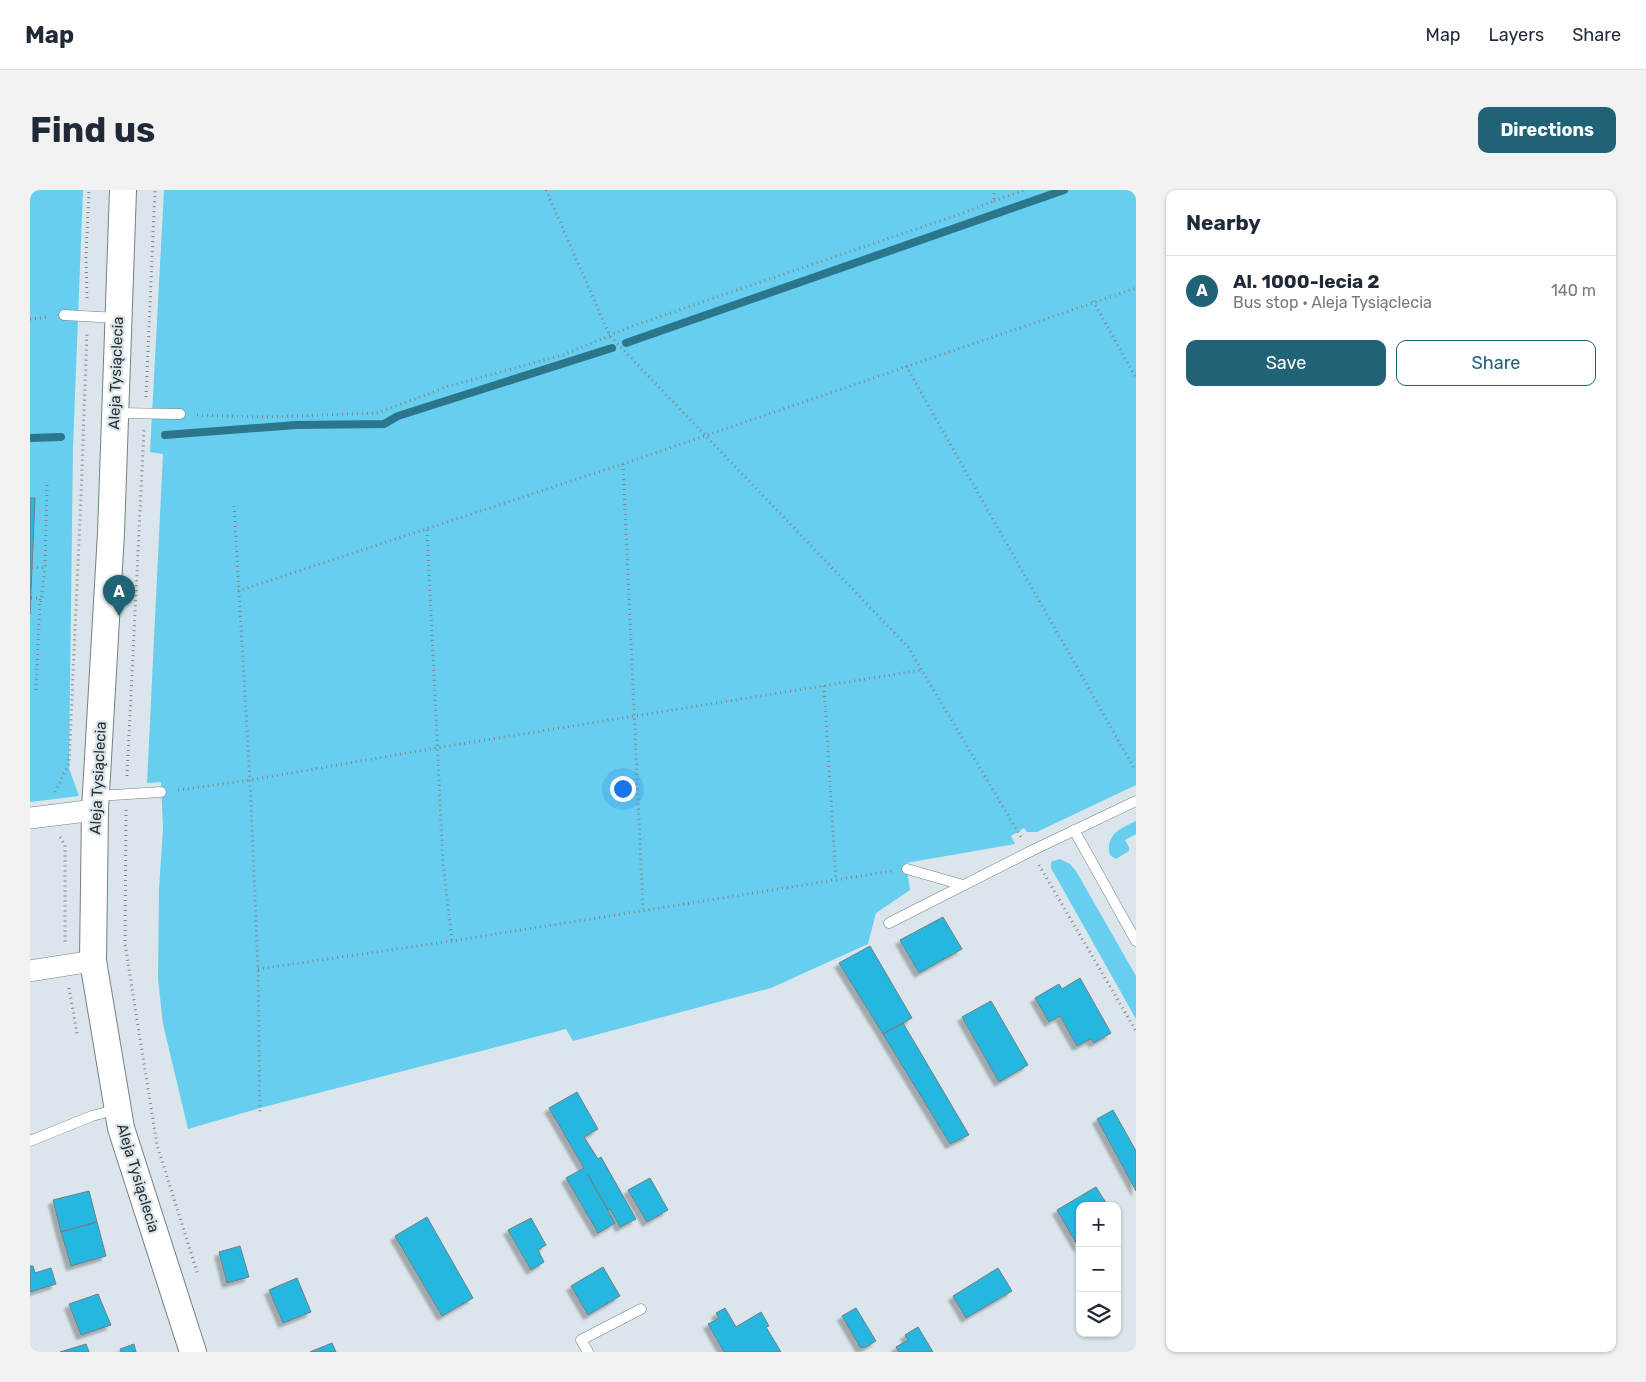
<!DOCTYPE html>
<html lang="en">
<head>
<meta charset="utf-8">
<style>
	:root { --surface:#fff; --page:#f2f2f3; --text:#1f2937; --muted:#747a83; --line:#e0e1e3; --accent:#206276 }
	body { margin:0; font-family:Rubik,sans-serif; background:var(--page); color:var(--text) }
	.controls { position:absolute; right:15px; bottom:15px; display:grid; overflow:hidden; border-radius:10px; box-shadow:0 1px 4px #0004 }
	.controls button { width:45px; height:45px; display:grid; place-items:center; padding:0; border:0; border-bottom:1px solid var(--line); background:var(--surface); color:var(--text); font:25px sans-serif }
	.you { position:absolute; left:592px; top:598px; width:18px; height:18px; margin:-12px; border:4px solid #fff; border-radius:50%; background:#1a73e8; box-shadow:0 0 0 8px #1a73e833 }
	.badge { display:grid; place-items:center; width:32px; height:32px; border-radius:50%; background:var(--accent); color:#fff; font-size:16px; font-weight:700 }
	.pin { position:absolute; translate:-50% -41px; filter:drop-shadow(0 1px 2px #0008) }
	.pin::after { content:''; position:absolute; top:26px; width:18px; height:15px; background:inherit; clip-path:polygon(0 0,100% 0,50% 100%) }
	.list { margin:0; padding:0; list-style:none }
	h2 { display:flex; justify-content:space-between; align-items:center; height:65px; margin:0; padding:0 20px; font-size:21px }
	h2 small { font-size:16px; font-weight:400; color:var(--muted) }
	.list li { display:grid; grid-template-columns:32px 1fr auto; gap:15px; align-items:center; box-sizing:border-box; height:70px; padding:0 20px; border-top:1px solid var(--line) }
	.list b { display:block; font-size:19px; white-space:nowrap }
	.list p { margin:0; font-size:16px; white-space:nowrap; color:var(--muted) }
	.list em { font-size:16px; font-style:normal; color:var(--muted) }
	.actions { display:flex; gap:10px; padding:15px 20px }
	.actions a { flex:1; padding:11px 0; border:1px solid var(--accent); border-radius:10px; text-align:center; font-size:18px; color:var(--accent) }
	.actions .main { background:var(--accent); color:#fff }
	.icon { flex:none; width:28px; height:28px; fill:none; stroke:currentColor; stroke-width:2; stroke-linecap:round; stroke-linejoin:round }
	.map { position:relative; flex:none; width:1106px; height:1162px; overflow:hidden; border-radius:10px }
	header { display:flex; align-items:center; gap:30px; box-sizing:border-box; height:70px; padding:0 25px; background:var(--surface); border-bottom:1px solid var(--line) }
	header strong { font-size:24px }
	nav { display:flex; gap:28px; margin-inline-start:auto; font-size:18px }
	.intro { display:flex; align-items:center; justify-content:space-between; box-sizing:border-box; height:120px; padding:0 30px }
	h1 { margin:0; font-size:35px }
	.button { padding:12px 22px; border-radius:10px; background:var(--accent); color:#fff; font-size:18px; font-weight:700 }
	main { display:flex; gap:30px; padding:0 30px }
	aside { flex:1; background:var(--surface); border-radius:10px; box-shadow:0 1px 4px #0004 }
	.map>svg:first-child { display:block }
</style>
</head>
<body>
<header>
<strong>Map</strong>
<nav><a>Map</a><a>Layers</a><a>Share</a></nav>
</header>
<div class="intro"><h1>Find us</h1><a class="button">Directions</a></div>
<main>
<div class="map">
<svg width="1106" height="1162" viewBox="0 0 1106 1162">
	<defs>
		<filter id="shadow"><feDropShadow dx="-4.5" dy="4.5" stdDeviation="1" flood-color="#0004"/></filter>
	</defs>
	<rect width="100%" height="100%" fill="#dae6eb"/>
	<path fill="#68ceef" d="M 0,0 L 53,0 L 43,257 L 39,578 L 49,606 L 0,612 Z
		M 134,0 L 1106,0 L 1106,595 L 1007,642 L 997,642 L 994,638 L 981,646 L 985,654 L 876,673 L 880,700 L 846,723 L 838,754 L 741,798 L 543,851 L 536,839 L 230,918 L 158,939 L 133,834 L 128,789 L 129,699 L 133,638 L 131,592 L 117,593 L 133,264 L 120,262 Z
		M 1106,631 L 1106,644 L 1095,650 L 1099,657 L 1099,661 L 1086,669 L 1080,665 L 1079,661 C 1078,643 1091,638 1106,631 Z
		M 1030,669 L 1040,674 L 1046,681 L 1106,786 L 1106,829 L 1021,678 L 1021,672 Z"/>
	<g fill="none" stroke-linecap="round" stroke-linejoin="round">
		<path stroke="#2c768c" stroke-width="8" d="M 596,153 L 1034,0
			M 135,245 L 266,235 L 354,234 L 368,226 L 582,158
			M 0,248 L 31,247"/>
	</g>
	<path fill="#26b7e0" stroke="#737e83" filter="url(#shadow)" d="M 0,308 L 5,308 L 0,424 Z
		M 913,727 L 932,759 L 889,783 L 870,750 Z
		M 840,756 L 882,828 L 853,844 L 809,773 Z
		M 1050,788 L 1081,843 L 1064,853 L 1061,849 L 1047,856 L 1030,826 L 1019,832 L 1005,808 L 1029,794 L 1032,799 Z
		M 961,811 L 998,875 L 969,892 L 932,827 Z
		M 873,833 L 939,945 L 920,954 L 853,844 Z
		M 547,902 L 568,939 L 554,947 L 568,969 L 571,967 L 606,1029 L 590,1037 L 580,1019 L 578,1020 L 558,985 L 585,1033 L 568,1043 L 536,988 L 554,978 L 519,918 Z
		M 1083,920 L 1106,961 L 1106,1001 L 1067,929 Z
		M 620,988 L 638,1020 L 617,1032 L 598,1000 Z
		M 1066,997 L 1078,1016 L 1050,1016 L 1049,1058 L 1027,1020 Z
		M 59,1001 L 67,1032 L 31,1042 L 23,1010 Z
		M 397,1027 L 443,1108 L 412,1126 L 365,1046 Z
		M 501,1028 L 516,1055 L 508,1060 L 514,1072 L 501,1080 L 478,1040 Z
		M 67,1032 L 76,1066 L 41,1076 L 31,1042 Z
		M 210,1056 L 219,1087 L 197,1093 L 189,1062 Z
		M 0,1076 L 3,1076 L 5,1083 L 21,1078 L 26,1094 L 0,1102 Z
		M 573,1077 L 590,1106 L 558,1125 L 541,1096 Z
		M 968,1078 L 982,1101 L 936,1128 L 923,1106 Z
		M 267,1088 L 281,1122 L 253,1133 L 239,1100 Z
		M 68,1104 L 81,1135 L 51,1145 L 39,1114 Z
		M 695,1118 L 706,1137 L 731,1122 L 739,1136 L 736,1137 L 751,1162 L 694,1162 L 678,1134 L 689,1128 L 686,1123 Z
		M 826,1118 L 846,1151 L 834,1158 L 830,1157 L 812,1126 Z
		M 888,1137 L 903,1162 L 869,1162 L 866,1157 L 878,1150 L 875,1145 Z
		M 302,1153 L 306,1162 L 280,1162 Z
		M 56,1154 L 59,1162 L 30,1162 Z
		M 104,1154 L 106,1162 L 91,1162 L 90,1159 Z"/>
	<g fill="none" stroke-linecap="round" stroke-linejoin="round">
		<defs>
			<path id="service" d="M 34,125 L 88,128
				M 86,223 L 150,224
				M 67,606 L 131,602
				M 1044,640 L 1106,751
				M 877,679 L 933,695
				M 859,733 L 1001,661 L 1106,611
				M 0,951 L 62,926 L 87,919
				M 558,1162 L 551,1150 L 611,1119"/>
			<path id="minor" d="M 0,628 L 65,620
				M 0,781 L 63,771"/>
			<path id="tertiary" d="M 93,0 L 81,343 L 65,620 L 63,771 L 91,938 L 163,1162"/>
		</defs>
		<use href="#service" stroke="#758085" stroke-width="11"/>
		<use href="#minor" stroke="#758085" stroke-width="22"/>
		<use href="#tertiary" stroke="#758085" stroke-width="28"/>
		<path stroke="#7e868a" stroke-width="3" stroke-dasharray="1 4" stroke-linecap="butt" d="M 516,0 L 580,146 L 878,457 L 991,647
			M 964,11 L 994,0
			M 57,108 L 56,67 L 59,0
			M 1063,111 L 1106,188
			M 0,129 L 18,127
			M 876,176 L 1104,578 L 1106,577
			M 116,207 L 125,0
			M 167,225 L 234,227 L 347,223 L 419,196 L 533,165 L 605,135 L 930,24 L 964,11 L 964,0
			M 593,274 L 613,719
			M 204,316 L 220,590 L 228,779 L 230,925
			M 397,340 L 413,674 L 422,751
			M 2,377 L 15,378 L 17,295
			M 208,401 L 593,274 L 1106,98
			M 1,408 L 10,408 L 6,502
			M 11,412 L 15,378
			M 794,496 L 806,690
			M 97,586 L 114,240
			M 148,600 L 220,590 L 406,558 L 892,480
			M 25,602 L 39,574 L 51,306 L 57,142
			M 96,620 L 95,754 L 127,955 L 168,1085
			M 30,647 L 35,655 L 35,752
			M 1009,675 L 1106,841
			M 228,779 L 422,751 L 862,681
			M 39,798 L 47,844"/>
		<use href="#service" stroke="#fff" stroke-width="10"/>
		<use href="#minor" stroke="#fff" stroke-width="21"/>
		<use href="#tertiary" stroke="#fff" stroke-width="26"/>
	</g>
	<g text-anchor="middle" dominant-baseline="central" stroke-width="4.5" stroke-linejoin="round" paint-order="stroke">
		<g font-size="15" fill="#282d2f" stroke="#dae6eb">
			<text transform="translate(86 183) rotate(-88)">Aleja Tysiąclecia</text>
			<text transform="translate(68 588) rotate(-87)">Aleja Tysiąclecia</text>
			<text transform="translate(108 988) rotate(73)">Aleja Tysiąclecia</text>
		</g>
	</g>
</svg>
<div class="controls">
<button>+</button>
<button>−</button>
<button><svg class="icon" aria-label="layers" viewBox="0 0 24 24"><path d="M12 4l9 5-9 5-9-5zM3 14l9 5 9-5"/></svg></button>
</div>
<div class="you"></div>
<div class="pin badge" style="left:89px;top:426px">A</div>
</div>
<aside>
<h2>Nearby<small></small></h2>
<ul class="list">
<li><span class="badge">A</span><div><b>Al. 1000-lecia 2</b><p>Bus stop · Aleja Tysiąclecia</p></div><em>140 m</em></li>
</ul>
<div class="actions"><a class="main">Save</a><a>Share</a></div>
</aside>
</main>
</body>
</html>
